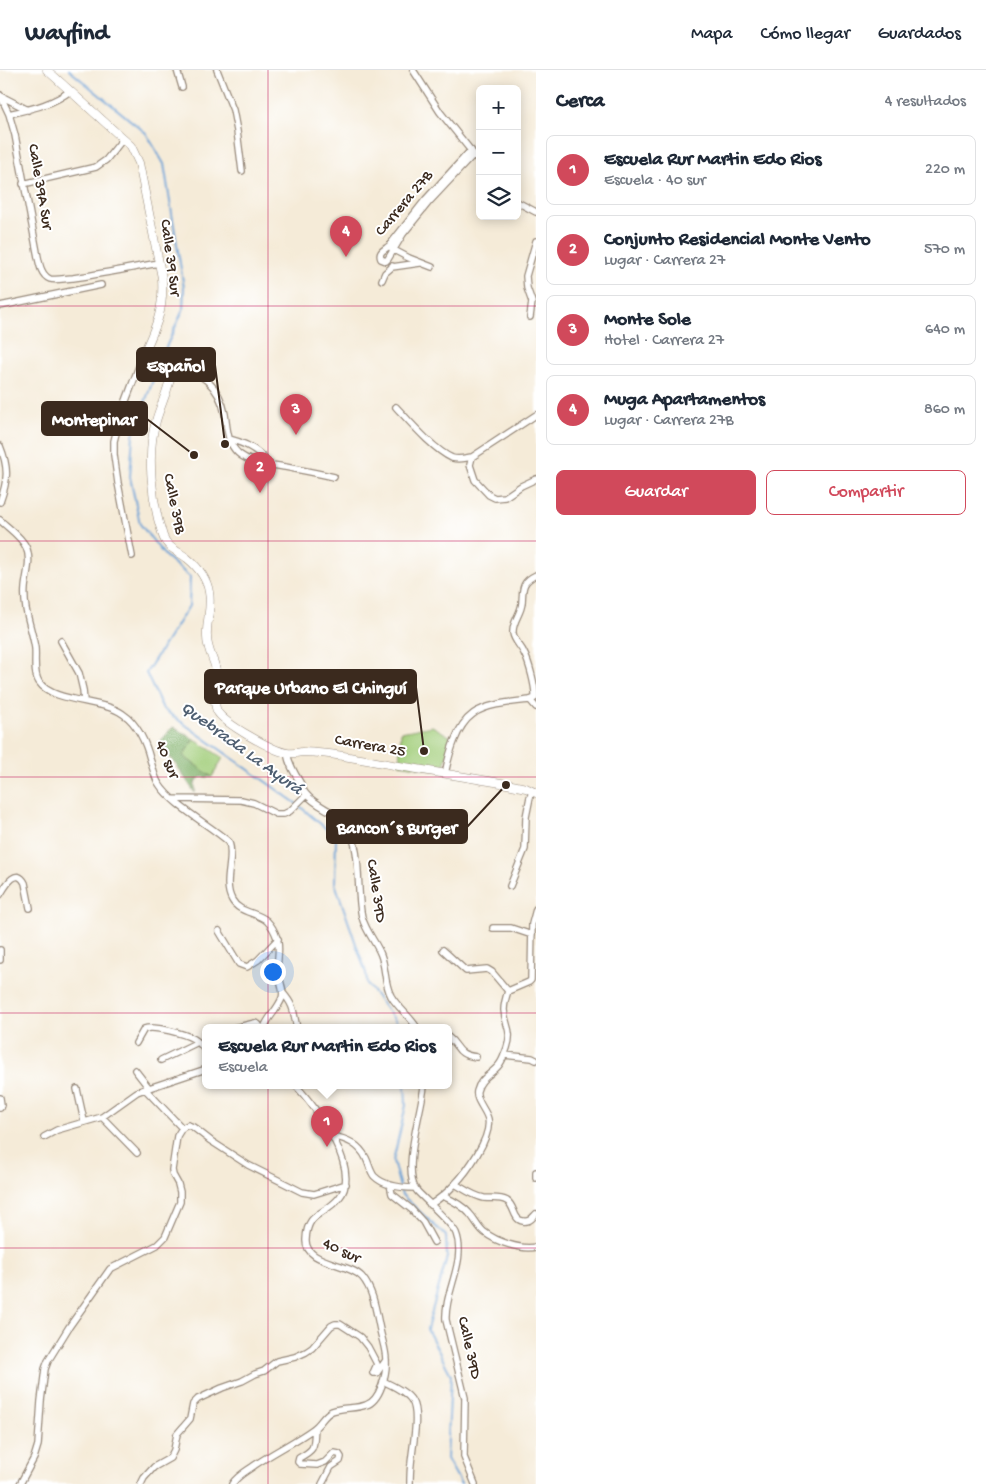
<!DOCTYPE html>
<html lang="es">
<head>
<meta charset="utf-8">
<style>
	:root { --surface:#fff; --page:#f2f2f3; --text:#1f2937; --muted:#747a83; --line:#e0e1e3; --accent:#d1495b }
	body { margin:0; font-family:"Gochi Hand",sans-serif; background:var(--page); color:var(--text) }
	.controls { position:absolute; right:15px; top:15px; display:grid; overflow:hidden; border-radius:8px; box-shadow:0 2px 12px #0003 }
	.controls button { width:45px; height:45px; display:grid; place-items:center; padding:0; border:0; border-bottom:1px solid var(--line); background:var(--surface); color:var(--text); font:25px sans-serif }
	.you { position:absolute; left:272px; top:901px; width:18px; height:18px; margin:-12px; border:4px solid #fff; border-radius:50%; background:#1a73e8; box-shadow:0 0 0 8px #1a73e833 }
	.badge { display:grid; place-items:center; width:32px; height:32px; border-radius:50%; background:var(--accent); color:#fff; font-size:16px; font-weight:700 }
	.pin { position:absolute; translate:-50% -41px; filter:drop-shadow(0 1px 2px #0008) }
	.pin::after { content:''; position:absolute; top:26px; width:18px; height:15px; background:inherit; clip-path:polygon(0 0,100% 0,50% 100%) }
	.popup { position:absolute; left:202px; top:954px; width:250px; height:65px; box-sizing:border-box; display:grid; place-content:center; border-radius:8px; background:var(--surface); filter:drop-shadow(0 1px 4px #0005); font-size:16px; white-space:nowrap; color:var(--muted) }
	.popup b { font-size:19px; color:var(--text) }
	.popup::after { content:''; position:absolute; left:50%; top:100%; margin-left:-10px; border:10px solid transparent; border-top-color:var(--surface) }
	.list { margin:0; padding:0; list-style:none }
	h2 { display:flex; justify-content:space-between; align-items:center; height:65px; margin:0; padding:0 20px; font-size:21px }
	h2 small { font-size:16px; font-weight:400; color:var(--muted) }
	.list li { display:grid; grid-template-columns:32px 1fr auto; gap:15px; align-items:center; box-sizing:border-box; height:70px; margin:0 10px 10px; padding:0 10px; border:1px solid var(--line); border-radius:8px }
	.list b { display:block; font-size:19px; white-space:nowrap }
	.list p { margin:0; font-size:16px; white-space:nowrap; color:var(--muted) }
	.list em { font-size:16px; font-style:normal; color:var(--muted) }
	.actions { display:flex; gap:10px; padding:15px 20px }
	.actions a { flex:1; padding:11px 0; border:1px solid var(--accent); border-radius:8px; text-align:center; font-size:18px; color:var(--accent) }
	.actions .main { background:var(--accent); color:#fff }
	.icon { flex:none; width:28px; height:28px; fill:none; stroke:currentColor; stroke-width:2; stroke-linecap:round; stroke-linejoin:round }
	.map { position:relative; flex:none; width:536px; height:1414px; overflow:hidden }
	header { display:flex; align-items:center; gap:30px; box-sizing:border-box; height:70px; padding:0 25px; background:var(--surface); border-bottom:1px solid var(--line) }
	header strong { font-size:24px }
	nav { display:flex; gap:28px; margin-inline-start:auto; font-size:18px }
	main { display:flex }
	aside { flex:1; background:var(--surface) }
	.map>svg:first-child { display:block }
</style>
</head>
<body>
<header>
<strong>Wayfind</strong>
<nav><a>Mapa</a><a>Cómo llegar</a><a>Guardados</a></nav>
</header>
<main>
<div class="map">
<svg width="536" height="1414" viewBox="0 0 536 1414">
	<rect width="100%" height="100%" fill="#fff"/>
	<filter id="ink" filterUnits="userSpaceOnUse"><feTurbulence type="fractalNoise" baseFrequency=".02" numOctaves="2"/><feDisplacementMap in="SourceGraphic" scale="10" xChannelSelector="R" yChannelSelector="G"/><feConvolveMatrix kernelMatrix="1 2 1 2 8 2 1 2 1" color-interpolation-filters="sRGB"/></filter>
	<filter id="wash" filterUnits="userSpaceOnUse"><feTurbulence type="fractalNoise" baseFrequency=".0096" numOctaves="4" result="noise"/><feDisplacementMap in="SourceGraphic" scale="20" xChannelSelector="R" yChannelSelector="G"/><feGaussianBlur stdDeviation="1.12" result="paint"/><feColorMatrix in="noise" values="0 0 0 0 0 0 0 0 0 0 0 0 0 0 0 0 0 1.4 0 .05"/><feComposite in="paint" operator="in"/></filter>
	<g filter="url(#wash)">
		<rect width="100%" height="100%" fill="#f5ebd8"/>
		<path fill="#a1cd79" stroke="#6e7c4c" d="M 432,656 L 453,668 L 442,701 L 399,694 L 401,662 Z
			M 194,669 L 223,688 L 212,707 L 183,686 Z"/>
		<path fill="#80b069" stroke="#5e6d44" d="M 173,657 L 194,669 L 183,686 L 212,707 L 201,707 L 195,712 L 195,723 L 177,696 L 159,673 Z"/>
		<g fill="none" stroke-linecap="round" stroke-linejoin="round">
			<path stroke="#68a0d6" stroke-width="2" d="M 69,0 L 146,63 L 164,94 L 184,218 L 183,240 L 162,286
				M 160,291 L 133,365 L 130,407 L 140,454 L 165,486 L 190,507 L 189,536 L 146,603 L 163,639 L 297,734 L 336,767 L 335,813 L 366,903 L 367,914 L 401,958
				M 405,1016 L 406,1035 L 393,1091 L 402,1125 L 446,1166 L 447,1187 L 427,1259 L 451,1305 L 447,1389 L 461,1414"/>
		</g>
	</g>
	<g filter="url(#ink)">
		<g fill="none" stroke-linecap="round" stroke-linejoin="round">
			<defs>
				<path id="street" d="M 177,0 L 182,17
					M 217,0 L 233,40 L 237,61 L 242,101
					M 413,0 L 440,42 L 480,92
					M 0,25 L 9,44 L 15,65 L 37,182 C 39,191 40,205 50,209 C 56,211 66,208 73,208 C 102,204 130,198 159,193
					M 1,26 L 28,40
					M 9,44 C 30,39 52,35 70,21
					M 23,114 L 96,97 L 106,90 L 123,69
					M 517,132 L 536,142
					M 392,179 L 409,188 L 432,197
					M 388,189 L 386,191 L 381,189 C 378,182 384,180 389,176 L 426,129 L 471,80
					M 388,189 L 403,164 L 429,132 L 474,84
					M 392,197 L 420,193
					M 382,210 L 385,203 L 392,197 L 392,196
					M 0,236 L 101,215
					M 530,247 L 532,232 L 527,218 L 526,206 L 536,171
					M 172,297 C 200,298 220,317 225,344 C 227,357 227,373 238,383 C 250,394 270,394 285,397 C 301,400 318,403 334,407
					M 396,337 C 410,352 434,380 452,388 C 459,390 465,388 472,387 L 536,345
					M 229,369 C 245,373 260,380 268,394
					M 0,376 C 9,398 8,410 0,432
					M 472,387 L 470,395 L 475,410 L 489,425 L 495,428 L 505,427 L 521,416 L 536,409
					M 0,450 C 8,458 21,466 26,477 C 32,490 26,505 25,518 C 23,540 32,558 35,578 C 36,588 33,603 39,612 C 53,633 102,629 123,644 C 137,653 146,673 150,689 C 153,697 154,707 159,714 C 172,735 210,755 229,772 C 235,790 222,812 232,830 C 239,843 257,842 267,851 C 272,856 275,862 277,868 C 281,879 276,891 278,902 C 279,911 285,920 282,928 C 278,939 268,947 264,958
					M 132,486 L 118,413 L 114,385 L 114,371 L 121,344 L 144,283
					M 61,571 L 79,603 L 83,620 L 84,631
					M 530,630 L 536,637
					M 287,683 C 289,695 295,704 301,714 C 302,717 304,722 306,724 C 317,738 338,741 348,757 C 362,780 356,821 362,847 C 366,862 376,872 381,885 C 386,898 384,913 391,926 C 398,938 410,946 417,958
					M 445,704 C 449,685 456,656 473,644 C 486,634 513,632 530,630 L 535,628 C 536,618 529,592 524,583 C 521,576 514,571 513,563 C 512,552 521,544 522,533 C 523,519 521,512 536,505
					M 173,729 L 241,730 L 254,733 L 276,744 L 284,744 L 290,741 L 306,725
					M 510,816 L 525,779 L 526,747 L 530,727 L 533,721
					M 0,825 C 5,817 16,796 25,813 L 30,838
					M 493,858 L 511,858 L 532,865
					M 219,861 L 239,894 L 247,897 L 258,890 L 278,869
					M 0,880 L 0,890
					M 443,880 L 466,901 L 487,899 L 492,902 L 508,921
					M 283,923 C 295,937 293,942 297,958
					M 234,958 L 255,953 L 258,954 L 261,958
					M 448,967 C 461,977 455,984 476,987
					M 136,973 L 144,959 C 154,955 185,964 194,969 C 199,972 202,976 206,981
					M 504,985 L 532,988 L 536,990
					M 161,990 L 198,972
					M 135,1000 L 149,1018 L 147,1018
					M 424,1016 C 422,1040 401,1102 417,1121 C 426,1131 451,1152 456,1163 C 467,1191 444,1222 446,1250 L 465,1328 L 464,1387 L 475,1414
					M 149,1018 L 206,999
					M 77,1019 L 84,1051
					M 0,1028 L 1,1035 L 0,1038
					M 102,1047 L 137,1083
					M 332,1066 C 347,1069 359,1074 366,1088 C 369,1094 370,1101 374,1106 C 384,1116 402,1118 415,1118
					M 44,1067 L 57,1060 L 102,1047 L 137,1022 L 145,1019 L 182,1058
					M 536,1102 L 536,1108
					M 455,1114 C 464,1119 473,1126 484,1128 C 492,1129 500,1127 507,1131 C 515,1136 513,1150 523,1151 C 530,1152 532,1148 536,1144
					M 390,1115 L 392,1124 L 411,1139 L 423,1152 L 434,1172
					M 443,1126 C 452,1130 462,1135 469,1143 C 475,1149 477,1156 484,1162 C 497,1172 520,1180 536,1177
					M 430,1135 C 439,1129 447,1123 454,1115 C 467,1102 492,1067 488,1049 C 486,1040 475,1030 477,1021 C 480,1008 492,1004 499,995 C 503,990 505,983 507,978 C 513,960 505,956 504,940 C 504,934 506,927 508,921 L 529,912 L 531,910 L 532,854 L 536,839
					M 383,1311 C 393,1316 407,1322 412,1331 C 420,1344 412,1379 411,1394 C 410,1401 410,1407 410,1414
					M 315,1358 C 313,1377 317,1378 299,1388 L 298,1392 L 300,1394 L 317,1395 L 325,1392 L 334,1383 L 339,1384 L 341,1387 L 340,1391 L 331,1397 L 322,1414
					M 20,1414 L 34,1388 L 38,1375 L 41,1331 L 45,1299 L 48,1291 L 69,1257 L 110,1199 L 157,1175 L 165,1167 L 180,1132 L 180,1122 L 178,1114 L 173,1105 L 172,1100 L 177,1066 L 182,1058 L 188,1055 L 193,1057 L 211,1071 L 248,1095 L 302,1122 L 314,1124 L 346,1114
					M 141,1414 L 144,1408 L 154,1397 L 170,1388 L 174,1380 L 177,1364 L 190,1349 L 193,1334 L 198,1329 L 222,1318 L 242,1311 L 255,1304 L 264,1301 L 277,1291 L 295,1287 L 306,1282 L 312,1278 L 331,1256 L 335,1254 L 340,1254 L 360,1267 L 368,1277 L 377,1294 L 373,1303 L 377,1303 L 386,1290
					M 232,1414 C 238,1405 247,1401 255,1395 C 274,1382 295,1372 313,1359 C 321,1354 323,1345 332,1341 C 343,1337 355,1339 366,1335 C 380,1331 387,1304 386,1290 C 386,1280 382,1270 380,1260 C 376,1242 374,1221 362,1207 C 348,1192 305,1194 306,1170 C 307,1141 324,1146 339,1128 C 363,1100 316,1037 296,1016"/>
				<path id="secondary" d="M 47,0 L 131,76 L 139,93 L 162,208 C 164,240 157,254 144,283 L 168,292 L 172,297 C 171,316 161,333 156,351 C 146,384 152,434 163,466 C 167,478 178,481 187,488 C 198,497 207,509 209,522 C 212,538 206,552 207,567 C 207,582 217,593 217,607 C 218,619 212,630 217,641 C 223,653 273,681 287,683 C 292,684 297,683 302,682 C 311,682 320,683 329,684 C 352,687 376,692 399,696 C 435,702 471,708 507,714 L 526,718 L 536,723"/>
			</defs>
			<use href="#street" stroke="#988a7b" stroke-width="8"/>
			<use href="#secondary" stroke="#988a7b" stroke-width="9"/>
			<use href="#street" stroke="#fff" stroke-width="5.5"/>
			<use href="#secondary" stroke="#fff" stroke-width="8"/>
		</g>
	</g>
	<path fill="none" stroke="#c2185b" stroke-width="1" stroke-opacity="0.55" d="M 268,0 L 268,1414M 0,236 L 536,236M 0,471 L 536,471M 0,707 L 536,707M 0,943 L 536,943M 0,1178 L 536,1178"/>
	<g text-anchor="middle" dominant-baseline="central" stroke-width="4" stroke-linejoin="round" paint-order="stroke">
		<g font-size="16" fill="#3b2a1e" stroke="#fff">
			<text transform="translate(39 117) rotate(80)">Calle 39A Sur</text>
			<text transform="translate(405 134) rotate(-50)">Carrera 27B</text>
			<text transform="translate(169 188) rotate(82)">Calle 39 Sur</text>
			<text transform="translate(173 434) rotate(78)">Calle 39B</text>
			<text transform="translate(370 677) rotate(10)">Carrera 25</text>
			<text transform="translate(166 690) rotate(67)">40 sur</text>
			<text transform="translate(375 821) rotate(81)">Calle 39D</text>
			<text transform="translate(341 1182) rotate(25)">40 sur</text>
			<text transform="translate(468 1278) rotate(77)">Calle 39D</text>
		</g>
		<g font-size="18" font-style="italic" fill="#4f5f71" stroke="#fff">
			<text transform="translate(241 679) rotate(36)">Quebrada La Ayurá</text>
		</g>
	</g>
	<path fill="none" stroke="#3b2a1e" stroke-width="2" d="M225 374L215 295M194 385L147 349M424 681L416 617M506 715L467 757"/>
	<g fill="#3b2a1e" stroke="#fff" stroke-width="2">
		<circle cx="225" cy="374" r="5"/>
		<circle cx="194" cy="385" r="5"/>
		<circle cx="424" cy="681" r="5"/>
		<circle cx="506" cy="715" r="5"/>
	</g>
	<g fill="#3b2a1e" stroke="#3b2a1e" stroke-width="2">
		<rect x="137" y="278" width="78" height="33" rx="5"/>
		<rect x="42" y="332" width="105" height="33" rx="5"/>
		<rect x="205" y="600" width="211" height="33" rx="5"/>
		<rect x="327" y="740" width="140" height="33" rx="5"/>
	</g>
	<g font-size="18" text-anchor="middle" font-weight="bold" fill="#fff">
		<text x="176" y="301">Español</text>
		<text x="94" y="355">Montepinar</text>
		<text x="311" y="623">Parque Urbano El Chinguí</text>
		<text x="397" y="763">Bancon´s Burger</text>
	</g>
</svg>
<div class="controls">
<button>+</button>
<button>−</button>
<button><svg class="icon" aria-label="layers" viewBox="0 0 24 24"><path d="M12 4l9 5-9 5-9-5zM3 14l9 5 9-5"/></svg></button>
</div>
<div class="you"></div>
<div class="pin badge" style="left:327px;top:1077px">1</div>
<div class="popup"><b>Escuela Rur Martin Edo Rios</b>Escuela</div>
<div class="pin badge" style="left:260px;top:423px">2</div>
<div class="pin badge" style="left:296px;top:365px">3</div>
<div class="pin badge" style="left:346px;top:187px">4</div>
</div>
<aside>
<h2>Cerca<small>4 resultados</small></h2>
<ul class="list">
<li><span class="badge">1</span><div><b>Escuela Rur Martin Edo Rios</b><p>Escuela · 40 sur</p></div><em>220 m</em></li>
<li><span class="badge">2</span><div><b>Conjunto Residencial Monte Vento</b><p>Lugar · Carrera 27</p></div><em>570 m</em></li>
<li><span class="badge">3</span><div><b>Monte Sole</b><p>Hotel · Carrera 27</p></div><em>640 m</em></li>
<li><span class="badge">4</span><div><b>Muga Apartamentos</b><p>Lugar · Carrera 27B</p></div><em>860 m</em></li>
</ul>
<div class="actions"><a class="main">Guardar</a><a>Compartir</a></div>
</aside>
</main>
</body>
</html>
